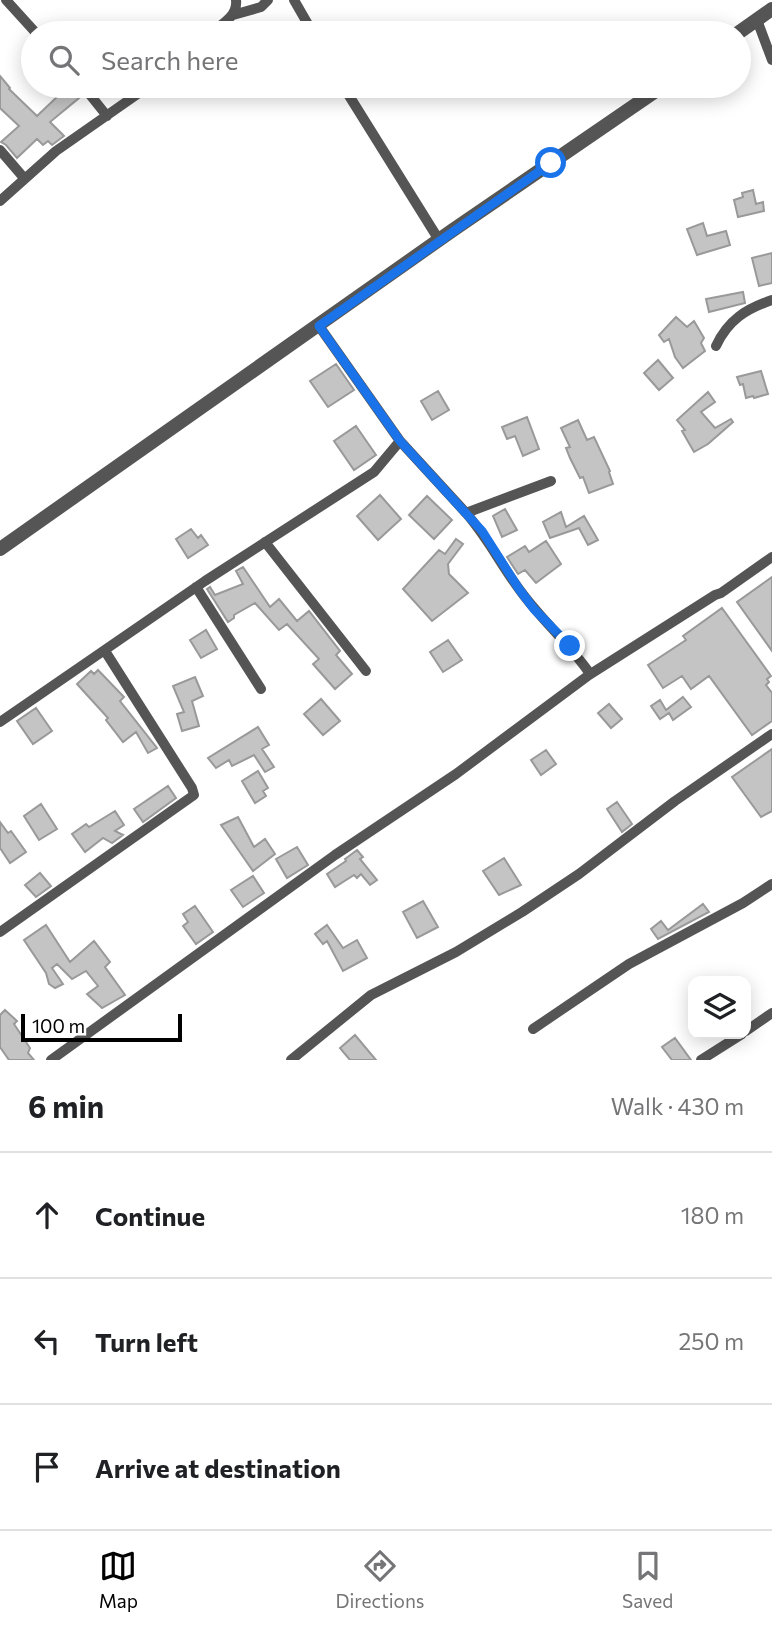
<!DOCTYPE html>
<html lang="en">
<head>
<meta charset="utf-8">
<style>
	:root { --surface:#fff; --page:#f2f2f2; --text:#202124; --muted:#757577; --line:#e0e0e0; --accent:#000 }
	body { margin:0; font-family:Commissioner,sans-serif; background:var(--page); color:var(--text) }
	.controls { position:absolute; right:21px; bottom:21px; display:grid; overflow:hidden; border-radius:14px; box-shadow:0 4px 18px #0003 }
	.controls button { width:63px; height:63px; display:grid; place-items:center; padding:0; border:0; border-bottom:2px solid var(--line); background:var(--surface); color:var(--text); font:35px sans-serif }
	.scale { position:absolute; left:21px; bottom:18px; width:161px; box-sizing:border-box; padding-left:7px; border:4px solid #000; border-top:0; font-size:19px; line-height:24px; white-space:nowrap; color:#000; -webkit-text-stroke:5px #fff; paint-order:stroke }
	.stop { position:absolute; width:21px; height:21px; margin:-16px; border:5px solid #1a73e8; border-radius:50%; background:#fff }
	.stop.end { background:#1a73e8; border-color:#fff; box-shadow:0 2px 7px #0008 }
	.list { margin:0; padding:0; list-style:none }
	h2 { display:flex; justify-content:space-between; align-items:center; height:91px; margin:0; padding:0 28px; font-size:30px }
	h2 small { font-size:23px; font-weight:400; color:var(--muted) }
	.list li { display:grid; grid-template-columns:46px 1fr auto; gap:21px; align-items:center; box-sizing:border-box; height:126px; padding:0 28px; border-top:2px solid var(--line) }
	.list b { display:block; font-size:26px; white-space:nowrap }
	.list em { font-size:23px; font-style:normal; color:var(--muted) }
	.icon { flex:none; width:38px; height:38px; fill:none; stroke:currentColor; stroke-width:2; stroke-linecap:round; stroke-linejoin:round }
	.map { position:relative; flex:none; width:772px; height:1060px; overflow:hidden }
	.search { position:absolute; background:var(--surface); box-shadow:0 4px 18px #0003; left:21px; right:21px; top:21px; height:77px; display:flex; align-items:center; gap:18px; box-sizing:border-box; padding:0 24px; border-radius:38px; color:var(--muted); font-size:26px }
	.sheet { height:469px; background:var(--surface) }
	nav { display:flex; justify-content:space-around; align-items:center; box-sizing:border-box; height:98px; border-top:2px solid var(--line); background:var(--surface); font-size:19px; color:var(--muted) }
	nav a { display:grid; justify-items:center; gap:4px }
	nav .on { color:var(--accent) }
	.map>svg:first-child { display:block }
</style>
</head>
<body>
<div class="map">
<svg width="772" height="1060" viewBox="0 0 772 1060">
	<rect width="100%" height="100%" fill="#fff"/>
	<path fill="#c4c4c4" stroke="#999" stroke-width="2" d="M 0,76 L 10,88 L 9,89 L 37,116 L 59,95 L 51,86 L 69,86 L 79,98 L 50,122 L 64,136 L 52,145 L 48,141 L 43,145 L 37,139 L 17,158 L 6,145 L 1,142 L 19,126 L 0,108 Z
		M 753,190 L 756,204 L 763,202 L 764,211 L 738,217 L 734,200 L 743,197 L 742,193 Z
		M 703,223 L 707,236 L 726,231 L 730,245 L 697,255 L 687,229 Z
		M 772,253 L 772,283 L 759,286 L 752,258 Z
		M 743,292 L 745,303 L 709,312 L 706,299 Z
		M 676,317 L 687,327 L 694,321 L 704,338 L 701,343 L 705,351 L 683,368 L 675,357 L 669,339 L 664,342 L 659,335 Z
		M 658,360 L 673,378 L 659,390 L 644,373 Z
		M 336,364 L 354,390 L 328,407 L 310,381 Z
		M 761,371 L 768,394 L 754,398 L 753,396 L 746,398 L 743,384 L 740,385 L 737,377 Z
		M 438,391 L 449,410 L 432,420 L 421,401 Z
		M 708,392 L 715,402 L 701,412 L 715,428 L 731,419 L 733,422 L 708,444 L 694,452 L 682,431 L 685,430 L 677,420 Z
		M 527,417 L 539,449 L 523,456 L 515,436 L 507,439 L 502,427 Z
		M 578,420 L 587,440 L 594,437 L 610,471 L 609,472 L 613,484 L 589,493 L 583,477 L 580,478 L 570,458 L 566,448 L 570,447 L 561,428 Z
		M 356,426 L 376,455 L 354,470 L 334,441 Z
		M 380,495 L 401,519 L 378,540 L 357,516 Z
		M 427,496 L 452,520 L 434,539 L 409,515 Z
		M 505,509 L 517,530 L 502,537 L 493,516 Z
		M 561,512 L 566,527 L 584,516 L 598,540 L 588,545 L 579,528 L 550,538 L 543,522 Z
		M 191,529 L 198,538 L 201,535 L 208,545 L 188,558 L 176,539 Z
		M 456,539 L 463,544 L 448,564 L 449,574 L 468,593 L 432,621 L 403,589 L 439,550 L 445,554 Z
		M 546,541 L 561,564 L 536,583 L 525,570 L 518,574 L 507,557 L 525,546 L 529,552 Z
		M 243,567 L 270,607 L 279,599 L 297,621 L 309,611 L 340,651 L 336,655 L 352,674 L 335,689 L 313,664 L 319,659 L 287,624 L 279,630 L 255,603 L 234,615 L 234,618 L 228,622 L 207,589 L 210,587 L 215,595 L 243,584 L 236,571 Z
		M 772,577 L 772,651 L 737,602 Z
		M 722,608 L 771,676 L 767,679 L 769,682 L 766,685 L 772,693 L 772,721 L 752,735 L 709,676 L 691,689 L 682,676 L 663,688 L 648,665 L 686,640 L 683,636 Z
		M 206,630 L 217,649 L 201,658 L 190,640 Z
		M 448,640 L 462,660 L 443,672 L 430,652 Z
		M 98,670 L 124,697 L 120,701 L 157,748 L 148,753 L 136,732 L 123,742 L 106,720 L 108,718 L 77,684 L 91,671 L 94,674 Z
		M 195,677 L 203,696 L 192,701 L 199,726 L 182,731 L 177,714 L 184,712 L 173,686 Z
		M 683,697 L 691,707 L 673,720 L 669,713 L 660,719 L 651,706 L 660,700 L 666,710 Z
		M 321,699 L 340,721 L 323,735 L 304,714 Z
		M 609,704 L 622,719 L 611,728 L 598,713 Z
		M 36,708 L 52,731 L 33,744 L 17,721 Z
		M 258,727 L 269,745 L 262,749 L 274,767 L 265,772 L 254,755 L 232,766 L 229,760 L 216,768 L 208,758 Z
		M 772,749 L 772,811 L 761,817 L 732,777 Z
		M 546,750 L 556,764 L 541,775 L 531,760 Z
		M 258,771 L 268,788 L 263,791 L 266,796 L 255,803 L 242,781 Z
		M 168,786 L 176,798 L 143,822 L 134,809 Z
		M 617,802 L 632,824 L 622,832 L 607,809 Z
		M 41,804 L 57,829 L 39,840 L 24,816 Z
		M 115,811 L 124,825 L 115,831 L 123,835 L 112,843 L 103,838 L 85,852 L 72,834 L 86,824 L 89,827 Z
		M 238,817 L 254,847 L 265,839 L 275,854 L 253,871 L 221,825 Z
		M 0,822 L 8,833 L 11,831 L 26,852 L 10,863 L 0,848 Z
		M 297,847 L 308,865 L 287,878 L 276,859 Z
		M 357,850 L 363,857 L 360,859 L 377,880 L 370,885 L 361,874 L 357,878 L 354,875 L 335,887 L 327,874 L 346,861 L 345,859 Z
		M 504,858 L 521,885 L 499,895 L 483,871 Z
		M 40,873 L 51,886 L 36,897 L 25,885 Z
		M 253,876 L 264,893 L 243,907 L 231,890 Z
		M 423,901 L 438,927 L 417,938 L 403,912 Z
		M 703,904 L 709,912 L 658,939 L 651,929 L 661,921 L 668,930 Z
		M 195,906 L 213,932 L 196,944 L 183,926 L 188,922 L 183,914 Z
		M 46,925 L 70,962 L 94,941 L 110,962 L 105,967 L 125,995 L 102,1008 L 87,994 L 98,986 L 86,971 L 72,979 L 57,964 L 52,968 L 63,984 L 55,988 L 49,984 L 46,973 L 24,940 Z
		M 327,925 L 343,948 L 357,940 L 367,958 L 343,971 L 327,941 L 323,944 L 315,934 Z
		M 5,1010 L 17,1021 L 14,1024 L 30,1048 L 28,1053 L 34,1060 L 9,1060 L 0,1047 L 0,1015 Z
		M 355,1035 L 376,1060 L 350,1060 L 340,1048 Z
		M 675,1038 L 691,1060 L 672,1060 L 662,1047 Z"/>
	<g fill="none" stroke-linecap="round" stroke-linejoin="round">
		<path stroke="#555" stroke-width="10" d="M 6,0 L 36,33
			M 294,0 L 313,33
			M 233,15 L 261,7 L 268,0
			M 757,20 L 772,60
			M 211,33 C 222,24 238,16 236,0
			M 83,86 L 107,116
			M 343,86 L 439,240
			M 0,150 L 24,178
			M 0,201 L 56,151 L 149,86
			M 319,326 L 400,441 L 466,513 L 551,481
			M 716,346 C 728,320 746,309 772,300
			M 265,542 L 366,671
			M 196,587 L 261,689
			M 589,675 L 715,595 L 721,593 L 772,557
			M 0,722 L 205,581 L 374,472 L 400,441
			M 0,932 L 194,795 L 192,788 L 105,651
			M 533,1029 L 629,964 L 743,903 L 772,884
			M 746,1031 L 772,1013
			M 51,1060 L 335,855 L 456,774 L 589,675 L 588,671 C 568,643 542,620 522,593 C 502,567 488,538 466,513
			M 291,1060 L 371,995 L 456,952 L 522,912 L 579,874 L 675,801 L 772,734
			M 701,1060 L 742,1034"/>
		<path stroke="#555" stroke-width="14" d="M 738,33 L 772,9
			M 0,549 L 453,230 L 663,86"/>
	</g>
	<g fill="none" stroke-linecap="round" stroke-linejoin="round">
		<path stroke="#1a73e8" stroke-width="9" d="M 551,163 L 319,326 L 400,441 L 482,531 L 519,589 L 534,609 L 570,646"/>
	</g>
</svg>
<div class="controls">
<button><svg class="icon" aria-label="layers" viewBox="0 0 24 24"><path d="M12 4l9 5-9 5-9-5zM3 14l9 5 9-5"/></svg></button>
</div>
<div class="scale">100 m</div>
<div class="stop" style="left:551px;top:163px"></div>
<div class="stop end" style="left:570px;top:646px"></div>
<div class="search"><svg class="icon" aria-label="search" viewBox="0 0 24 24"><circle cx="10" cy="10" r="6"/><path d="M15 15l6 6"/></svg>Search here</div>
</div>
<section class="sheet">
<h2>6 min<small>Walk · 430 m</small></h2>
<ul class="list">
<li><svg class="icon" aria-label="ahead" viewBox="0 0 24 24"><path d="M12 20V5M6 11l6-6 6 6"/></svg><div><b>Continue</b></div><em>180 m</em></li>
<li><svg class="icon" aria-label="left" viewBox="0 0 24 24"><path d="M17 20v-9H6M10 6l-5 5 5 5"/></svg><div><b>Turn left</b></div><em>250 m</em></li>
<li><svg class="icon" aria-label="arrive" viewBox="0 0 24 24"><path d="M6 21V4h12l-3 4 3 4H6"/></svg><div><b>Arrive at destination</b></div></li>
</ul>
</section>
<nav>
<a class="on"><svg class="icon" aria-label="map" viewBox="0 0 24 24"><path d="M3 6l6-2 6 2 6-2v14l-6 2-6-2-6 2zM9 4v14M15 6v14"/></svg>Map</a>
<a><svg class="icon" aria-label="directions" viewBox="0 0 24 24"><path d="M12 3l9 9-9 9-9-9zM9 14v-3h6M13 9l2 2-2 2"/></svg>Directions</a>
<a><svg class="icon" aria-label="saved" viewBox="0 0 24 24"><path d="M7 4h10v16l-5-4-5 4z"/></svg>Saved</a>
</nav>
</body>
</html>
